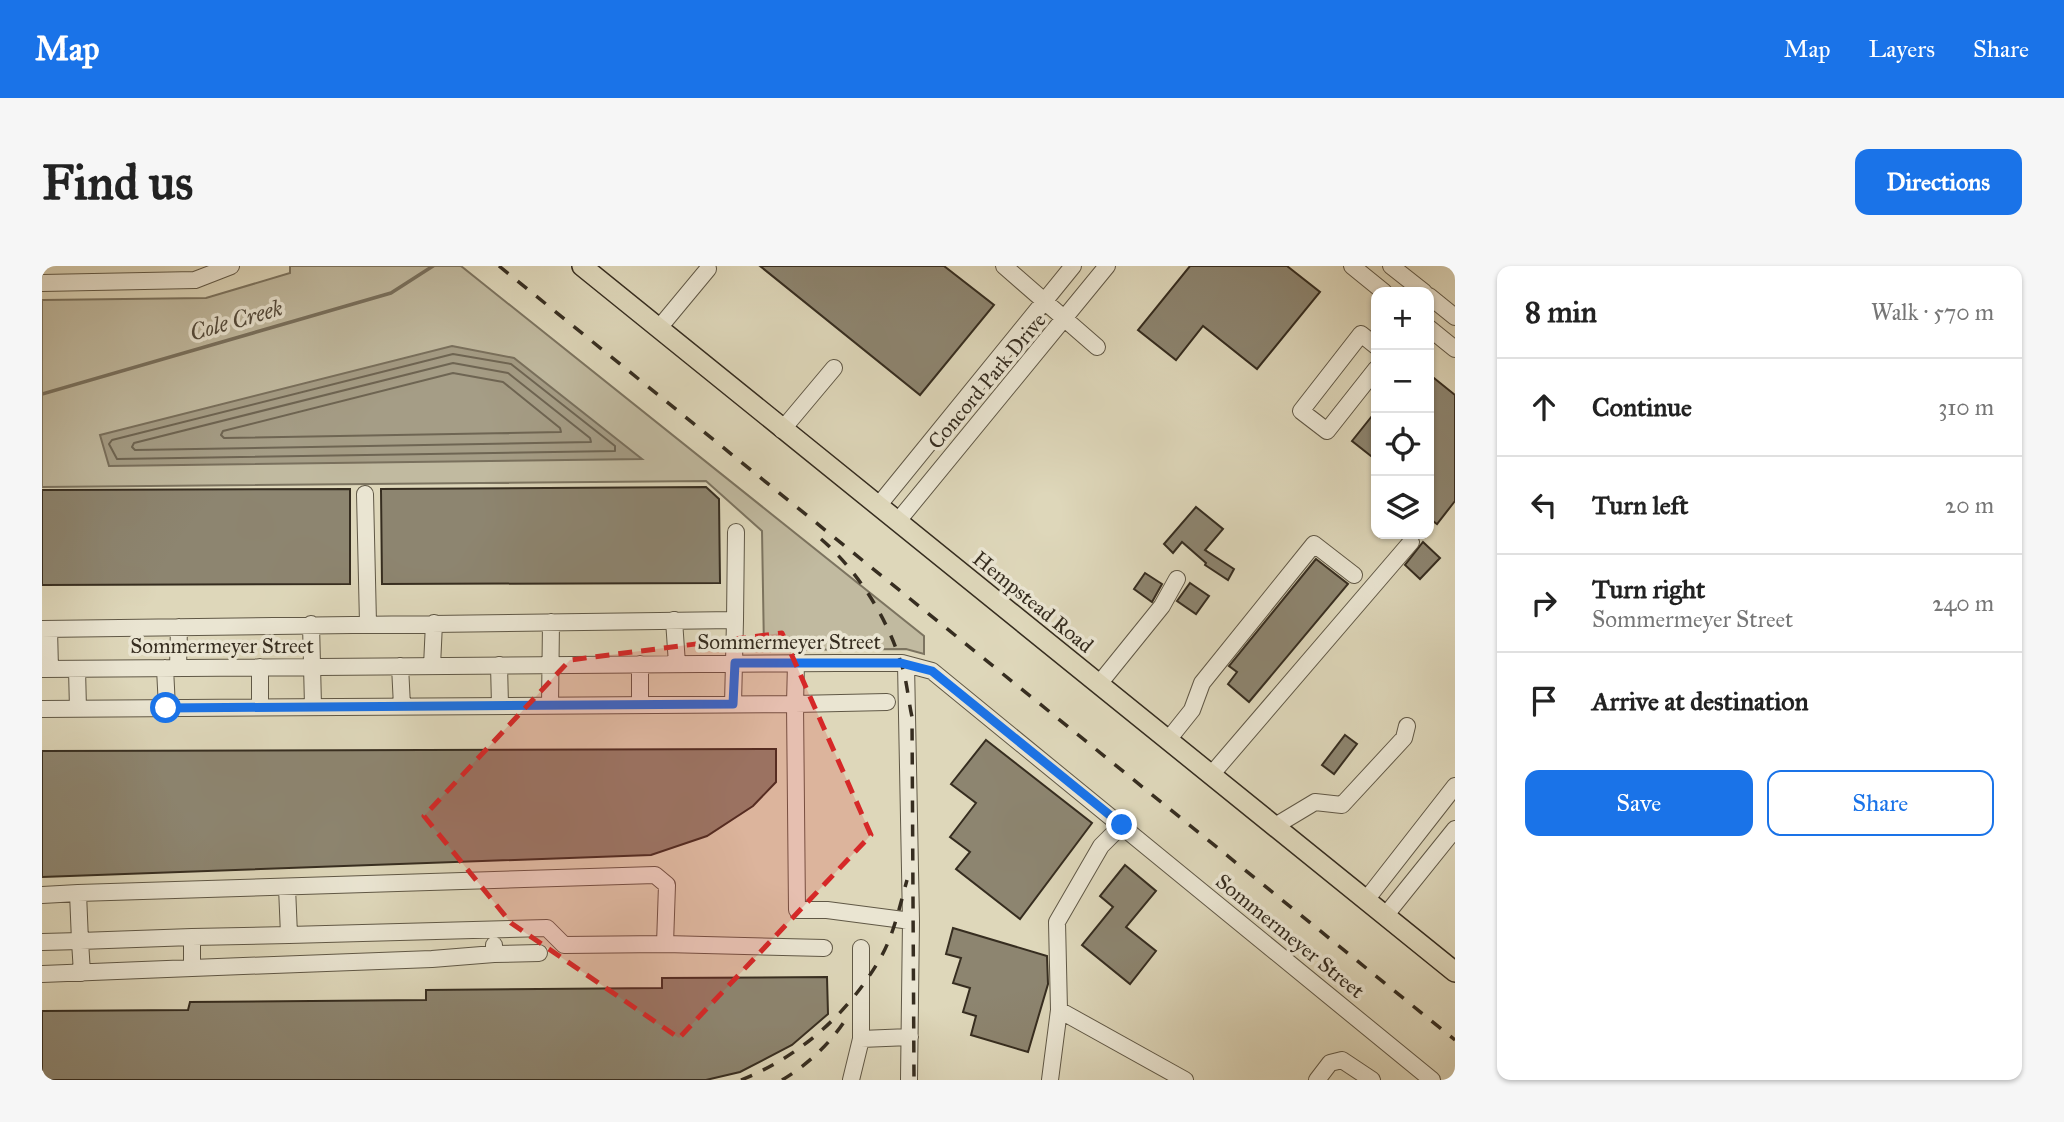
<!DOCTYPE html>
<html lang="en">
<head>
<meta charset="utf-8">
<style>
	:root { --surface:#fff; --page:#f6f6f6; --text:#222; --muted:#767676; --line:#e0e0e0; --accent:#1a73e8 }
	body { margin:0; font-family:"IM FELL Great Primer",serif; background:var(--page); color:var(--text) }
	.controls { position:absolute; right:21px; top:21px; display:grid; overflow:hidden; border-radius:14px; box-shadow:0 2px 5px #0004 }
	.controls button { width:63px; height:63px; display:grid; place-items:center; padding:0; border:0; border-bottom:2px solid var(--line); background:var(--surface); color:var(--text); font:35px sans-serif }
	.stop { position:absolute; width:21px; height:21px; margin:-16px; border:5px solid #1a73e8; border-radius:50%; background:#fff }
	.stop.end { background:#1a73e8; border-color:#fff; box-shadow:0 2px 7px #0008 }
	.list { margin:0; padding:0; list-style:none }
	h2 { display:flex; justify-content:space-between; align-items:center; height:91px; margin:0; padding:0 28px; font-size:30px }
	h2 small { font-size:23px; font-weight:400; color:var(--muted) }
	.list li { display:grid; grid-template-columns:46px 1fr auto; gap:21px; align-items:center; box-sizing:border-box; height:98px; padding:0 28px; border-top:2px solid var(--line) }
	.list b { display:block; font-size:26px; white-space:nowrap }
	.list p { margin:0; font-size:23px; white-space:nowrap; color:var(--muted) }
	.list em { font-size:23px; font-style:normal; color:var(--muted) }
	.actions { display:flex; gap:14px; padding:21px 28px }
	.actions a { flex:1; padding:16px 0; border:2px solid var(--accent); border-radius:14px; text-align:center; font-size:24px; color:var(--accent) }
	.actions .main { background:var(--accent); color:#fff }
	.icon { flex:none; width:38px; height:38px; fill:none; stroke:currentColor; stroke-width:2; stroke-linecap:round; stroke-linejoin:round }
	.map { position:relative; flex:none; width:1413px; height:814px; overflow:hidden; border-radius:14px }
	header { display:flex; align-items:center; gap:42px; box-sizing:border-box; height:98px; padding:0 35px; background:var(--accent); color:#fff }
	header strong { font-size:33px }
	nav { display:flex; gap:38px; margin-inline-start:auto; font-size:24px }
	.intro { display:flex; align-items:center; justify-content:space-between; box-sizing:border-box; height:168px; padding:0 42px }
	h1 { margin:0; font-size:49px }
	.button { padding:18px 32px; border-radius:14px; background:var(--accent); color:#fff; font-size:24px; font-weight:700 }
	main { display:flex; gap:42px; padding:0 42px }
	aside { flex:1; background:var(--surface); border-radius:14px; box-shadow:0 2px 5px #0004 }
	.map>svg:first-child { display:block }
</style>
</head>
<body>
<header>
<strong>Map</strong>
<nav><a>Map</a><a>Layers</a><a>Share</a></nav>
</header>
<div class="intro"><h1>Find us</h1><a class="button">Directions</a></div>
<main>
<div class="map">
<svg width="1413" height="814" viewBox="0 0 1413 814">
	<rect width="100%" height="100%" fill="#ded7ba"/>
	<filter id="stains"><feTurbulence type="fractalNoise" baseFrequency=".00286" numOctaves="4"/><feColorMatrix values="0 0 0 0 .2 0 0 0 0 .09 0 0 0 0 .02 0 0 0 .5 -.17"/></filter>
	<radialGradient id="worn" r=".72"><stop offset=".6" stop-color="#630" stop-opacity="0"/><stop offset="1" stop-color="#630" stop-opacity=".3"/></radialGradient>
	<path fill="#c1baa0" stroke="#7c7460" stroke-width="2" d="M 248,0 L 419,0 L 882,370 L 882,388 L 864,383 L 722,384 L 720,265 L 664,215 L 0,221 L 0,34 L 164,32 L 248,7 Z"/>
	<path fill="#a59d86" stroke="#79705d" stroke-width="2" d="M 410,80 L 472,92 L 600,193 L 67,200 L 58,169 Z"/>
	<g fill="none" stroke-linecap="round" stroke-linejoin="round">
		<path stroke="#6e6553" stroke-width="2" d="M 411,88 L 469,98 L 573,180 L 573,185 L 75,193 L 67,178 L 70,174 Z
			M 411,97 L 466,107 L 548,172 L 549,176 L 93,184 L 90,181 L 92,177 Z
			M 411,107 L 461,116 L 518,162 L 519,166 L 182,172 L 179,169 L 181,165 Z"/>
		<path stroke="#79705d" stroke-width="3.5" d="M 0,128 L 349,27 L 391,0"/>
	</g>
	<path fill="#8d8570" stroke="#362d20" stroke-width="2" d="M 718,0 L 902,0 L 952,39 L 878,129 Z
		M 1148,0 L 1245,0 L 1278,26 L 1215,103 L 1161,60 L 1134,94 L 1096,64 Z
		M 1387,108 L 1413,129 L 1413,235 L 1395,258 L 1387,252 Z
		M 1334,145 L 1334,194 L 1310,175 Z
		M 664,221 L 677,233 L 678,317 L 340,318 L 339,223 Z
		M 308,223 L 308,318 L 0,319 L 0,224 Z
		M 1154,241 L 1181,263 L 1163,284 L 1192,303 L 1186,314 L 1163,299 L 1164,297 L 1140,276 L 1131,287 L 1122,278 Z
		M 1381,276 L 1398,292 L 1378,313 L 1363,299 Z
		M 1274,293 L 1306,318 L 1207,436 L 1186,418 L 1195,406 L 1187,400 Z
		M 1103,307 L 1120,318 L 1110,336 L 1092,323 Z
		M 1148,317 L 1167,330 L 1154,348 L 1135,335 Z
		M 1303,469 L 1315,478 L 1292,508 L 1280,499 Z
		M 944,474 L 1050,557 L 978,653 L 914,603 L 928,586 L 908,571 L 934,537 L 909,518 Z
		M 734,483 L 734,516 L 711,540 L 665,570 L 609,589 L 0,611 L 0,485 Z
		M 1083,599 L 1114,625 L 1084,661 L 1114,685 L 1088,718 L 1040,679 L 1071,641 L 1058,630 Z
		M 911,662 L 1005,690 L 1006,718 L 986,786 L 929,769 L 934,750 L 921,746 L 928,722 L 911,717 L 919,692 L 904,688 Z
		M 785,711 L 786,748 L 750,779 L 698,806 L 664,814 L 0,814 L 0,745 L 146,744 L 148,736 L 384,734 L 384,724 L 620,722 L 620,712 Z"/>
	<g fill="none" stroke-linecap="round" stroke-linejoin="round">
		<defs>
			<path id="minor" d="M 962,0 L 1055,81
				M 1310,0 L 1342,26
				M 1349,0 L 1382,26
				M 0,17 L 153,14 L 189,0
				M 1387,30 L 1413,51
				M 617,62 L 666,3
				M 1387,62 L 1413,83
				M 1334,80 L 1319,68 L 1259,145 L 1285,165 L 1334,103
				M 740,164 L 792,102
				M 323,228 L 326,357
				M 836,240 L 1031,0
				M 856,255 L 1065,0
				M 632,354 L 635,398
				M 269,358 L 271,440
				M 0,363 L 693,354 L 694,266
				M 7,363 L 8,403
				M 598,398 L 598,438
				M 864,398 L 869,655 L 867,814
				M 457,399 L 458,439
				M 358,400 L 360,440
				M 390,400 L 392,357
				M 218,401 L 218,441
				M 123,402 L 125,442
				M 136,402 L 137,361
				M 0,403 L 795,397 L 860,397 L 890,405 L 1390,814
				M 35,403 L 36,443
				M 1057,418 L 1120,340 L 1135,313
				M 845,436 L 753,438 L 755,644 L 785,644 L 869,655
				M 691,438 L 693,354
				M 508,439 L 509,356
				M 0,443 L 753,438 L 754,397
				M 1126,474 L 1150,444 L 1160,417 L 1272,278 L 1312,309
				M 1169,509 L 1369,276
				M 1233,560 L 1273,536 L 1300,539 L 1362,472 L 1365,460
				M 0,629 L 36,627
				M 1324,634 L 1413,520
				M 1343,650 L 1413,563
				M 247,669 L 505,662 L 522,679 L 623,678
				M 0,676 L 38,675 L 36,627 L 613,609 L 625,619 L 623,678 L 782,682
				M 452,679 L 452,688 L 497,687
				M 819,682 L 819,773 L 868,771
				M 150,702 L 390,693 L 452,688
				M 40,707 L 38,675 L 150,671
				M 0,708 L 150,702 L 150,671 L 247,669 L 245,621
				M 1017,744 L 1143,814
				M 809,814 L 819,773
				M 1008,814 L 1017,744 L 1015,656 L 1059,580 L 1080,559
				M 1275,814 L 1288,797 L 1300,794 L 1330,814"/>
			<path id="major" d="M 540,0 L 1413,706"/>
		</defs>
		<use href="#minor" stroke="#605846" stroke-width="18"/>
		<use href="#major" stroke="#362d20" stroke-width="22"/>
		<use href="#minor" stroke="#eae5d2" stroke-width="16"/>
		<use href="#major" stroke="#ded7ba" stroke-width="19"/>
		<path stroke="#362d20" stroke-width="3.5" stroke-dasharray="12 12" stroke-linecap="butt" d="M 457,0 L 1413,774
			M 779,273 C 815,304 845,351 859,397 C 865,414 866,433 870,451 L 872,814
			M 699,814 C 759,790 807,747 839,691 C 852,668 858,639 865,614
			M 740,814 C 767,798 791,775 807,748"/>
	</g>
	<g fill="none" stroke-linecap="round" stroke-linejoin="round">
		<path stroke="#1a73e8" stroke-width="9" d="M 124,442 L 691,438 L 693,397 L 859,397 L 890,405 L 1080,559"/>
	</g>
	<path fill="#d62828" fill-opacity="0.2" stroke="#d62828" stroke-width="5" stroke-dasharray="14 9" stroke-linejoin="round" d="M 740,367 L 829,569 L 637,772 L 469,657 L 382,550 L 528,394 Z"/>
	<g text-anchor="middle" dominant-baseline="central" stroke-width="7" stroke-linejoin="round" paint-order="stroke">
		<g font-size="21" fill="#362d20" stroke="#eae5d2">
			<text transform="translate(945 115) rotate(-50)">Concord Park Drive</text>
			<text transform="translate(991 336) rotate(39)">Hempstead Road</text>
			<text x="747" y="376">Sommermeyer Street</text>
			<text x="180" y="380">Sommermeyer Street</text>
			<text transform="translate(1248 670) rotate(39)">Sommermeyer Street</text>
		</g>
		<g font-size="23" font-style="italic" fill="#52493a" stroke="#eae5d2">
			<text transform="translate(194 54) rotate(-16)">Cole Creek</text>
		</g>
	</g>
	<rect width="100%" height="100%" filter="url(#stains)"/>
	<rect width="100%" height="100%" fill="url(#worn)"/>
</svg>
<div class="controls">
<button>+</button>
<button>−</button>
<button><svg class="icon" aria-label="locate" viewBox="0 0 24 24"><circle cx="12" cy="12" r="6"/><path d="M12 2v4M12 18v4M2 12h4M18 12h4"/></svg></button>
<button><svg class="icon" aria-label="layers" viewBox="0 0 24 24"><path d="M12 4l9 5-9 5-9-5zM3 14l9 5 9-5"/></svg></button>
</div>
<div class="stop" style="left:124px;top:442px"></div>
<div class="stop end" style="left:1080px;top:559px"></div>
</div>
<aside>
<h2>8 min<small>Walk · 570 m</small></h2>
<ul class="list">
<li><svg class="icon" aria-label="ahead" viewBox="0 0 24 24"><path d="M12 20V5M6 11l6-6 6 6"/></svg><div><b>Continue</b></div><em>310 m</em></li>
<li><svg class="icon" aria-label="left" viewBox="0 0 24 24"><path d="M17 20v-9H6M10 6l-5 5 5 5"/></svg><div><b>Turn left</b></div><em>20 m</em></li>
<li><svg class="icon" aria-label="right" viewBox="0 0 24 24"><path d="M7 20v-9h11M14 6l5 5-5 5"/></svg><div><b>Turn right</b><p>Sommermeyer Street</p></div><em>240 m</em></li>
<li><svg class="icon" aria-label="arrive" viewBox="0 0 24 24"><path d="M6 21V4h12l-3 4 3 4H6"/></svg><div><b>Arrive at destination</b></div></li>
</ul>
<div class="actions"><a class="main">Save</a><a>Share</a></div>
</aside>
</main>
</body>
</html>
